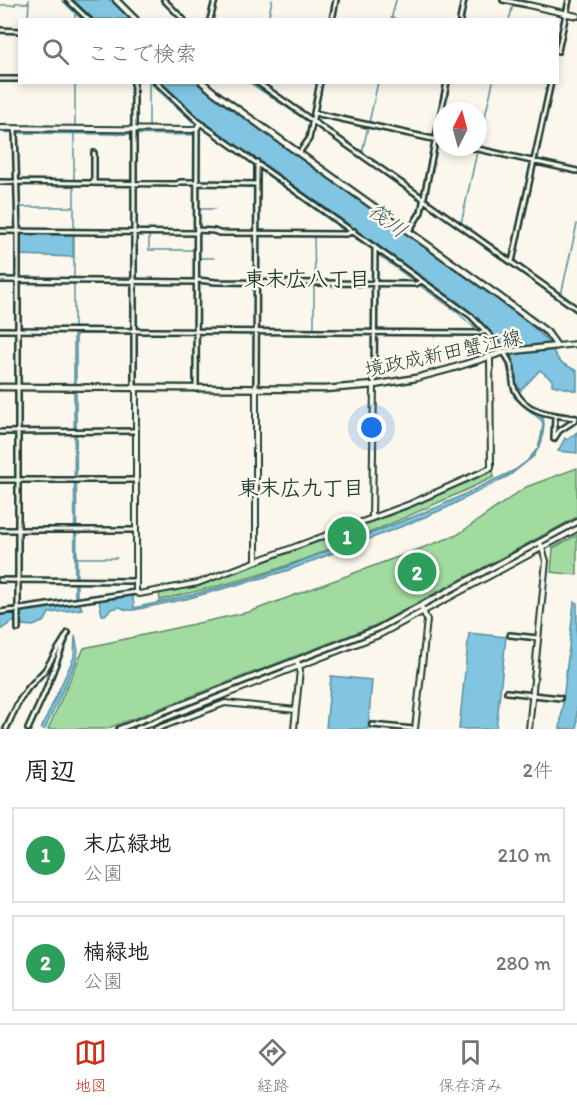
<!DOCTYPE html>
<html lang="ja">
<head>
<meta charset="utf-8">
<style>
	:root { --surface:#fff; --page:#f2f2f2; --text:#202124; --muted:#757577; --line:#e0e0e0; --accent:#c8321e }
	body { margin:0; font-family:Itim,"Klee One",sans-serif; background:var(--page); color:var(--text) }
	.compass { position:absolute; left:433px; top:102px; width:54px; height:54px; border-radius:50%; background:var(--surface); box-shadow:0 3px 9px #0003; rotate:6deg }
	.you { position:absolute; left:372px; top:428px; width:21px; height:21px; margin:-15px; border:4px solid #fff; border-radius:50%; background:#1a73e8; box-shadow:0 0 0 9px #1a73e833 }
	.badge { display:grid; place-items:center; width:39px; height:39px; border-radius:50%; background:var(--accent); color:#fff; font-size:20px; font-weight:700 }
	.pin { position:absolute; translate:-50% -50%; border:3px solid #fff; box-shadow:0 2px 6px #0006 }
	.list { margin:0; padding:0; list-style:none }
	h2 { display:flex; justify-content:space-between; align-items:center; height:78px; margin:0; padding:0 24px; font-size:26px }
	h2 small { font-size:20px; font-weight:400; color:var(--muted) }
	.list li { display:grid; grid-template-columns:39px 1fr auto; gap:18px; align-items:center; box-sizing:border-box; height:96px; margin:0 12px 12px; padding:0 12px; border:2px solid var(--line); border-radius:0px }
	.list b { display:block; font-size:22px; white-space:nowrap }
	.list p { margin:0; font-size:20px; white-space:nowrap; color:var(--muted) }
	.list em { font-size:20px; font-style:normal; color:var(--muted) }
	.icon { flex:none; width:33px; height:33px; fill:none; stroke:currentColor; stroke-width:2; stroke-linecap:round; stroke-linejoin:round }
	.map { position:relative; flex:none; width:577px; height:729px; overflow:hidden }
	.search { position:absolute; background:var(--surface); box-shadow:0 3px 9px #0003; left:18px; right:18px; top:18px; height:66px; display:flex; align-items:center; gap:15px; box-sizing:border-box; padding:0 21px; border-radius:0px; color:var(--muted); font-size:22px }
	.sheet { height:294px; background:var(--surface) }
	nav { display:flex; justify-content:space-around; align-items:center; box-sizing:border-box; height:84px; border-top:2px solid var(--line); background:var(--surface); font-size:16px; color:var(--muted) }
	nav a { display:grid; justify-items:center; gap:3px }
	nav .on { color:var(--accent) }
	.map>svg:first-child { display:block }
</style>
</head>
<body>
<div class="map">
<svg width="577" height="729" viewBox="0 0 577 729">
	<rect width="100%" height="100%" fill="#fbf7ec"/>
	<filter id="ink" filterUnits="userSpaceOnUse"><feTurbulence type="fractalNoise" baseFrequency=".0167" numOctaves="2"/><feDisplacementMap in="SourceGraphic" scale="12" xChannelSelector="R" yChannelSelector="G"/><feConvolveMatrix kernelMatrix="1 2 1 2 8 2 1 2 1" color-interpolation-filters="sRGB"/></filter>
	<g filter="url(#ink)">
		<path fill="#a2dba0" stroke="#608c6a" stroke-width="1.5" d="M 577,468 L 577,517 L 376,625 L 106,729 L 48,729 L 84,648 L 249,612 L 457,535 L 526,487 Z
			M 493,470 L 494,477 C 425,509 355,541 283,567 C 243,581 201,590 160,600 L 159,592 L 197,585 L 373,522 L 409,508 Z
			M 577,535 L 577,575 L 551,572 L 553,548 Z"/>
		<path fill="#81c5e2" stroke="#5a8f9c" stroke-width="1.5" d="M 73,0 L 112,0 L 132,19 L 94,19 Z
			M 161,83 L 196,83 L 510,309 L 527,322 L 545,338 L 560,362 L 577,371 L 577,391 L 552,385 L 552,380 L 540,370 L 521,390 L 516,385 C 516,378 516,368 514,361 C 509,348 476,318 465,307 L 196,116 Z
			M 250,83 L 253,83 L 334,138 L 577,311 L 577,313 L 334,139 Z
			M 0,131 L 191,132 L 195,133 L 195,330 L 194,330 L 194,135 L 19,133 L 0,132 Z
			M 20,234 L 73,234 L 73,257 L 20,255 Z
			M 74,332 L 194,333 L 195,334 L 76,334 L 76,386 L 74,384 Z
			M 512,390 L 529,409 L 543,418 L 544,424 L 542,441 L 534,456 L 510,475 L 446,508 L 408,524 L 289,570 L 255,580 L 186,599 L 134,610 L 126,610 L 120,607 L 111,609 L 105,615 L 102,615 L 99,600 L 131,595 L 133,596 L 134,608 L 191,595 L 254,578 L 284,568 L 438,507 L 515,470 L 527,461 L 538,448 L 541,437 L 543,424 L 541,420 L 521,404 L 514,397 Z
			M 74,391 L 76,392 L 77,601 L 81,606 L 82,609 L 49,613 L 45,621 L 33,626 L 22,625 L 22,622 L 12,622 L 0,630 L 0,613 L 13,611 L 19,613 L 23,610 L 75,602 Z
			M 577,432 L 577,453 L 558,451 L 565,438 L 567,440 Z
			M 574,602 L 577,603 L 577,729 L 560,729 Z
			M 469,633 L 506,637 L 496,729 L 459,729 Z
			M 75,636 L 78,651 L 76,661 L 45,729 L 41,729 L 74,657 Z
			M 331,676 L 372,680 L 368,729 L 326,729 Z"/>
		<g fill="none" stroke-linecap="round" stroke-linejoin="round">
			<path stroke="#5a8f9c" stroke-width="1.5" d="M 62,0 L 82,20
				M 0,5 L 15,5 L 15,3 L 28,3
				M 75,13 L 75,20
				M 393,18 L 399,20
				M 28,20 L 29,0
				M 268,20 L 272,0
				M 391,20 L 396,0
				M 509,20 L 513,5
				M 75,82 L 75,127
				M 149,82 L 193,122
				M 369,123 L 378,82
				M 149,127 L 149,83
				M 203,128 L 255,166
				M 74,133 L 74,181
				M 478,147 L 493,82
				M 362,153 L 368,127
				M 259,169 L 346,232
				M 74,185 L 74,230
				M 19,207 L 73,207
				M 199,209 L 215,209
				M 461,224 L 477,152
				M 74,234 L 74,279
				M 149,234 L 149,250 L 194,250
				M 351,235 L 364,245
				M 314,236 L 315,281
				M 258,238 L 258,236 L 312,236
				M 377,254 L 415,282
				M 199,258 L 214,258
				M 74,283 L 74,328
				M 419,285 L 457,312 L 478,331
				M 561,295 L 577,224
				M 314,331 L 314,285
				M 198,333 L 255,334
				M 258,334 L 372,335
				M 377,335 L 483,335 L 490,344
				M 506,360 L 512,390
				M 0,384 L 7,384
				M 27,384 L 64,384
				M 78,391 L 132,391
				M 76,558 L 117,558"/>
			<defs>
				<path id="minor" d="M 68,0 L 89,20
					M 164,0 L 184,20
					M 503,0 L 528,5
					M 210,20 L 215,0
					M 332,20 L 336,0
					M 460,20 L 464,0
					M 0,30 L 20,31
					M 558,51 L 569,0
					M 0,79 L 20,79
					M 156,82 L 200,123 L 471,316 C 483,329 504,348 510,363 C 514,371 511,381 515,390 C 526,414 553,415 576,418
					M 257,82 L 424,199
					M 314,113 L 442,141
					M 15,129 L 18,232 L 18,629
					M 469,147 L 577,171
					M 94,153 L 94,182
					M 299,153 L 309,139 L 320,82
					M 0,182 L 177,184 L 180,182 L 197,182
					M 197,183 L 257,184
					M 424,200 L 577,309
					M 197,230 L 214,231 L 219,233 L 346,234 L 354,231
					M 0,231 L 197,233
					M 409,231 L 421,212 L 447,82
					M 512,262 L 551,82
					M 0,280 L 196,282
					M 197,280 L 216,282 L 416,284 L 422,281
					M 0,330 L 480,333 L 485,331
					M 374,385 L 375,247
					M 134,388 L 134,82
					M 256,388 L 257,162
					M 196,389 L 197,128
					M 0,432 L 136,431
					M 554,438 L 555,416
					M 554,439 L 559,431 L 574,421 L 576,418
					M 0,480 L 136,480
					M 0,530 L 136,530
					M 0,580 L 136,581
					M 0,612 L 136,592
					M 510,635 L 538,638
					M 507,692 L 560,698
					M 372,725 L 414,729
					M 6,729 L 19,701 L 28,688 L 45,670 L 68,633
					M 28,729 L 45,692 L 65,640"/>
				<path id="tertiary" d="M 528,5 L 577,16
					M 0,128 L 192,130 L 197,128 L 200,123
					M 557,346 L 577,344
					M 136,388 L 136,592 L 139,594 L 198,583 L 410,504 L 491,468 L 490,357
					M 256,389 L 256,561
					M 372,518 L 374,385
					M 119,729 L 377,629 L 577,522
					M 137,729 L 379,635 L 577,529
					M 156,729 L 225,703 L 296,710
					M 294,729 L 300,670 L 297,661
					M 415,729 L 427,620 L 421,606
					M 529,729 L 546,561 L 540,542"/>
				<path id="secondary" d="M 116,0 L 136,20
					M 0,387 L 325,389 L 374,385 L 416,378 L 450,369 L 504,352 L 557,346 L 547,332 L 496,294 L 215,93 L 202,82"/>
			</defs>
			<use href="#minor" stroke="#1f3d34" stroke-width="8"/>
			<use href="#tertiary" stroke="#1f3d34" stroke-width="8"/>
			<use href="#secondary" stroke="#1f3d34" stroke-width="9"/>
			<use href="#minor" stroke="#fbf7ec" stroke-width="3"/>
			<use href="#tertiary" stroke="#fbf7ec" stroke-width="4"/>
			<use href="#secondary" stroke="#fbf7ec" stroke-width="4.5"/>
		</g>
	</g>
	<g text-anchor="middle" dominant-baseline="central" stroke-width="5" stroke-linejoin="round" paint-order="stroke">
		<g font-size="20" fill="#1f3d34" stroke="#fbf7ec">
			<text transform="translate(443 353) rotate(-12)">境政成新田蟹江線</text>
		</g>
		<g font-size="21" font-style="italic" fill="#385f60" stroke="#fbf7ec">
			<text transform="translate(388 220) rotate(37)">筏川</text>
		</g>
		<g font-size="21" font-weight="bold" fill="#1f3d34" stroke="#fbf7ec">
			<text x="307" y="278">東末広八丁目</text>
			<text x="301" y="487">東末広九丁目</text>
		</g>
	</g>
</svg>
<svg class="compass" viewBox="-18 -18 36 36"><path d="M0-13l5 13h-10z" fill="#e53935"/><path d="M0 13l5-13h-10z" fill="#757577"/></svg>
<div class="you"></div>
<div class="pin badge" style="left:347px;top:536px;background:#2e9e5b">1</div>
<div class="pin badge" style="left:417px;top:572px;background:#2e9e5b">2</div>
<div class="search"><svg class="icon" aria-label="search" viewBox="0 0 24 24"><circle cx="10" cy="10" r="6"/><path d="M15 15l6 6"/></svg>ここで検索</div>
</div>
<section class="sheet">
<h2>周辺<small>2件</small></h2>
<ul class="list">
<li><span class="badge" style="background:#2e9e5b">1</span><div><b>末広緑地</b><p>公園</p></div><em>210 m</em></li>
<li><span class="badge" style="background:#2e9e5b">2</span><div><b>楠緑地</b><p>公園</p></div><em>280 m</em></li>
</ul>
</section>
<nav>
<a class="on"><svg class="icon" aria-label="map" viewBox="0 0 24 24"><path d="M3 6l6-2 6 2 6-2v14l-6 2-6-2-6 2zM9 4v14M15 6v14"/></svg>地図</a>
<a><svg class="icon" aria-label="directions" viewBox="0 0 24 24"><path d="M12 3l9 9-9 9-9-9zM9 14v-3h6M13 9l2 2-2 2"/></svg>経路</a>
<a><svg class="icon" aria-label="saved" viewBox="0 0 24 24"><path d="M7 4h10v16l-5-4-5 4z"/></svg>保存済み</a>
</nav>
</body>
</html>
